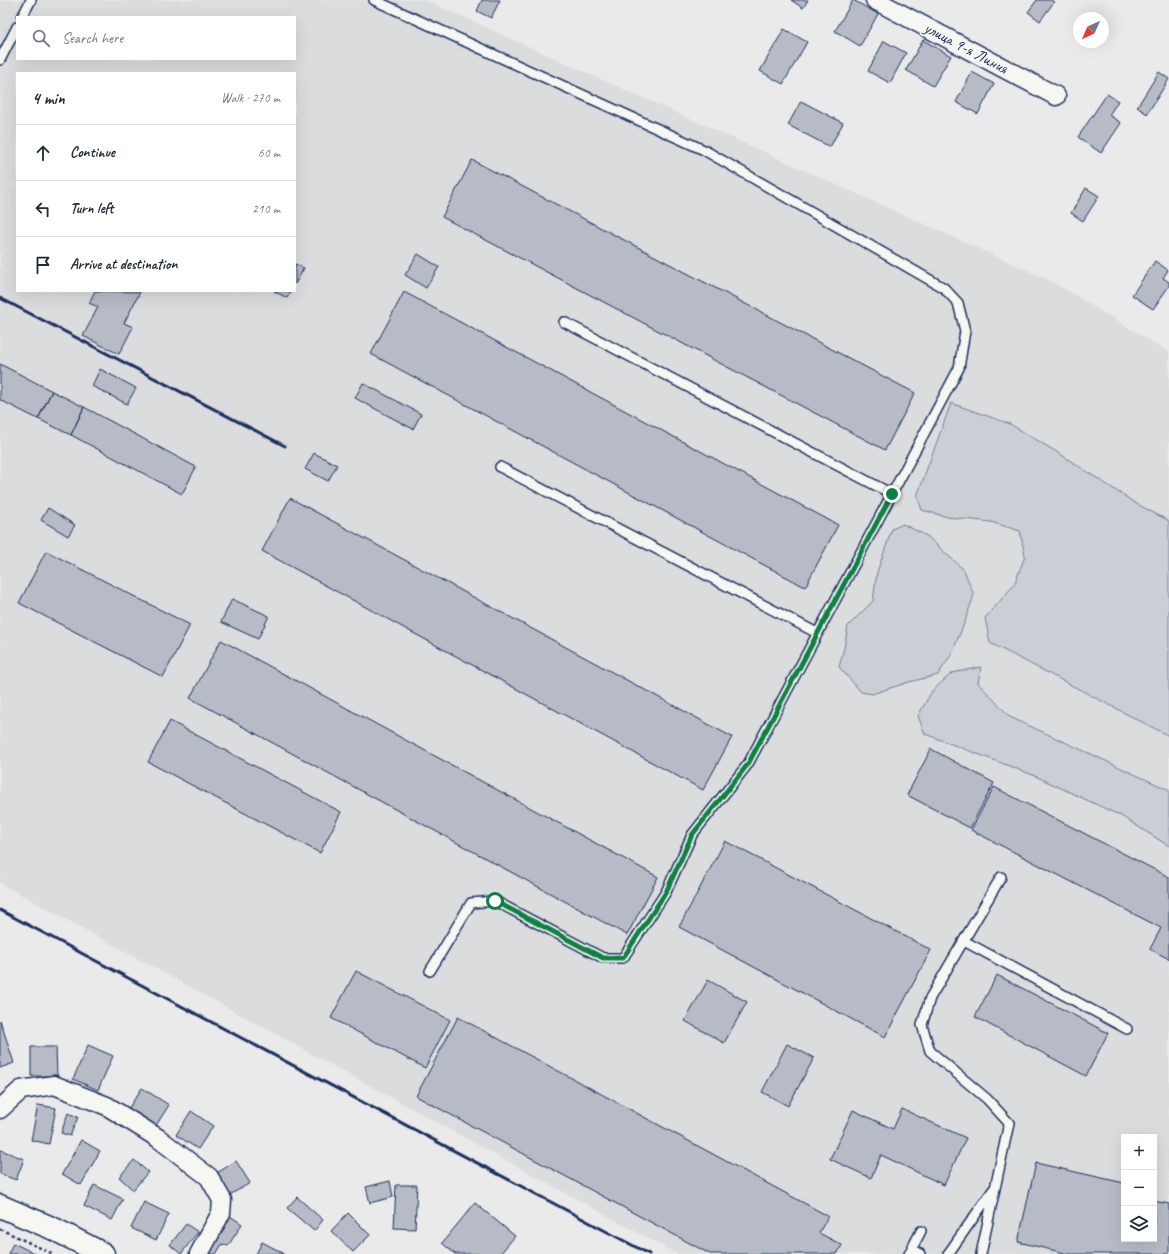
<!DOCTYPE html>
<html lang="en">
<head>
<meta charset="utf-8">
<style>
	:root { --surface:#fff; --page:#f6f6f7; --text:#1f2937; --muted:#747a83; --line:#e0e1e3 }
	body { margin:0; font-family:Caveat,sans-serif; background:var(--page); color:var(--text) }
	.controls { position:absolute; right:12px; bottom:12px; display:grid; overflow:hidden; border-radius:0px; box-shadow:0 4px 16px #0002 }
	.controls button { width:36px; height:36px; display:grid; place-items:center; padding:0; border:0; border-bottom:1px solid var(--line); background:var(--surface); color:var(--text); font:20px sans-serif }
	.compass { position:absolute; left:1073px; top:12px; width:36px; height:36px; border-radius:50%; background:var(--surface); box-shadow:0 4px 16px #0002; rotate:225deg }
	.stop { position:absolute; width:12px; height:12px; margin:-9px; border:3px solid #0b8043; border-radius:50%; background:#fff }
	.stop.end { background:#0b8043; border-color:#fff; box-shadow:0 1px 4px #0008 }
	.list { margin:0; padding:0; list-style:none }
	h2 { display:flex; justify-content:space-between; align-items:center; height:52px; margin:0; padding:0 16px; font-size:17px }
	h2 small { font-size:13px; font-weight:400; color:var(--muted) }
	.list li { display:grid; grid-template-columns:26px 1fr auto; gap:12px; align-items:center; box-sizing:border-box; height:56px; padding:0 16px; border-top:1px solid var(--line) }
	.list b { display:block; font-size:15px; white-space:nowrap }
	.list em { font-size:13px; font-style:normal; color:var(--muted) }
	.icon { flex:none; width:22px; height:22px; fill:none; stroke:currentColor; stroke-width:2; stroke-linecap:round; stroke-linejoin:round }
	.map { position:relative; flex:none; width:1169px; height:1254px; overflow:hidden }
	.search { position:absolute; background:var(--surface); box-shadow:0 4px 16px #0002; left:16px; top:16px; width:280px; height:44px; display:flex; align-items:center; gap:10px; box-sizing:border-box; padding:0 14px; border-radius:0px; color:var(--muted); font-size:15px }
	.panel { position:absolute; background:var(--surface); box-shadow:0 4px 16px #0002; left:16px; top:72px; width:280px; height:220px; border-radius:0px }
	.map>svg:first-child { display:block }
</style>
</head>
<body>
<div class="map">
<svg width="1169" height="1254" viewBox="0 0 1169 1254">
	<rect width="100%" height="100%" fill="#e9eae9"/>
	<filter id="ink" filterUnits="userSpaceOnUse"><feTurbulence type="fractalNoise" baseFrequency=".025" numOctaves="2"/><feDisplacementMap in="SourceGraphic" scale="8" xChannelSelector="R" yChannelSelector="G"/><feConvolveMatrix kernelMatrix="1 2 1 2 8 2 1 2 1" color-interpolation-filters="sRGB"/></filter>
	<g filter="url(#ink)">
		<path fill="#dadcde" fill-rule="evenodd" d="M 0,0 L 425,0 L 1051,281 L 1169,352 L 1169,1254 L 677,1254 L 0,883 ZM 17,17 L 295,17 L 295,59 L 17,59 ZM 17,73 L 295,73 L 295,291 L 17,291 ZM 1124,1137 L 1154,1137 L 1154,1239 L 1124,1239 Z"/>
		<path fill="#caced5" stroke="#727e9a" d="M 951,403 L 1010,424 L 1060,454 L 1135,503 L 1169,521 L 1169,736 L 990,643 L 985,618 L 1014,585 L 1025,556 L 1020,531 L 991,522 L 947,517 L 922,510 L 917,496 Z
			M 903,524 L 927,536 L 964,570 L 974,595 L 964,624 L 951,655 L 938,675 L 909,682 L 872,694 L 861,692 L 839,667 L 844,648 L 848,626 L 873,601 L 877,572 L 892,529 Z
			M 981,667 L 978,683 L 1010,717 L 1169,790 L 1169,846 L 1121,816 L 1033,775 L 925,734 L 918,716 L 932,691 L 952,673 Z"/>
		<path fill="#b6bbc6" stroke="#1b2f5e" d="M 482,0 L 500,0 L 491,18 L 477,11 Z
			M 791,0 L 808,0 L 803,8 Z
			M 853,0 L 878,14 L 860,46 L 835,31 Z
			M 1037,0 L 1051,0 L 1054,2 L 1040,21 L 1028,12 Z
			M 784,29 L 807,42 L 783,84 L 760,71 Z
			M 923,40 L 951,56 L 933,86 L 906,70 Z
			M 884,41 L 906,53 L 890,83 L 868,71 Z
			M 972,72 L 994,84 L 978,114 L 956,102 Z
			M 1159,72 L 1169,79 L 1147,114 L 1137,107 Z
			M 1107,94 L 1118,101 L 1109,115 L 1121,123 L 1101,153 L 1078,137 Z
			M 801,101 L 843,123 L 830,147 L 788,125 Z
			M 472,160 L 915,393 L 885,450 L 442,217 Z
			M 1086,188 L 1099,196 L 1083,221 L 1071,213 Z
			M 418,254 L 439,267 L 426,288 L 405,275 Z
			M 1155,261 L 1168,270 L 1163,278 L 1169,282 L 1169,286 L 1153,309 L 1132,295 Z
			M 295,264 L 304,268 L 295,284 Z
			M 95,291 L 140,292 L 124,323 L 133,327 L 119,354 L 83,336 L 98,307 L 89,303 Z
			M 274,291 L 291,291 L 287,298 Z
			M 404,292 L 838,525 L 805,587 L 371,354 Z
			M 0,364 L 52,391 L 38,419 L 0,400 Z
			M 100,369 L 136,388 L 127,404 L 92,386 Z
			M 363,383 L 421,414 L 413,429 L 355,398 Z
			M 52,391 L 84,407 L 71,435 L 38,419 Z
			M 84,407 L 196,467 L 182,494 L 71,435 Z
			M 314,453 L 337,465 L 328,481 L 305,469 Z
			M 290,498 L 732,737 L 703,790 L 262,551 Z
			M 48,508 L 75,525 L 68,536 L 41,520 Z
			M 46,551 L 190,625 L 163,677 L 19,603 Z
			M 232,599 L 269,616 L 258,639 L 221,622 Z
			M 221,640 L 658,877 L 627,935 L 190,698 Z
			M 170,721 L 341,812 L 320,853 L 148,762 Z
			M 931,749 L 994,783 L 970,828 L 907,795 Z
			M 994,787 L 1169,877 L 1169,959 L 1150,949 L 1161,928 L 971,830 Z
			M 725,841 L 931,950 L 885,1037 L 679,927 Z
			M 356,971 L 450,1020 L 425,1068 L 331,1018 Z
			M 997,975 L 1108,1033 L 1086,1076 L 975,1017 Z
			M 708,980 L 747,1002 L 724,1043 L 685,1021 Z
			M 458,1017 L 828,1216 L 819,1233 L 842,1245 L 837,1254 L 710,1254 L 416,1096 Z
			M 0,1020 L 14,1063 L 0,1068 Z
			M 787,1044 L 814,1058 L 788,1106 L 762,1092 Z
			M 88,1045 L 113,1056 L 98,1090 L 73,1079 Z
			M 31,1047 L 56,1047 L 57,1076 L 31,1076 Z
			M 142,1088 L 169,1105 L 155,1127 L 128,1109 Z
			M 38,1105 L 56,1108 L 49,1144 L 31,1140 Z
			M 902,1109 L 966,1138 L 944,1185 L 881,1155 L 871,1178 L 830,1159 L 853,1110 L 893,1129 Z
			M 191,1111 L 213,1126 L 198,1149 L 176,1135 Z
			M 68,1113 L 78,1117 L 70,1136 L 61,1133 Z
			M 81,1140 L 100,1151 L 81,1185 L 62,1174 Z
			M 1,1150 L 24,1159 L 16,1180 L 0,1174 L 0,1154 Z
			M 134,1160 L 148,1172 L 133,1190 L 119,1177 Z
			M 236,1161 L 250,1183 L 228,1196 L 214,1175 Z
			M 1036,1163 L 1124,1183 L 1124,1239 L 1154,1239 L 1154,1201 L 1169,1204 L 1169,1254 L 1069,1254 L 1018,1242 Z
			M 390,1181 L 393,1197 L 370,1203 L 366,1187 Z
			M 94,1185 L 123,1199 L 112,1220 L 84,1206 Z
			M 396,1185 L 417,1185 L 415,1229 L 394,1228 Z
			M 297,1197 L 323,1220 L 314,1231 L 287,1208 Z
			M 144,1202 L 169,1214 L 156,1240 L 131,1228 Z
			M 475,1203 L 515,1236 L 500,1254 L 455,1254 L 442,1243 Z
			M 348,1213 L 370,1235 L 353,1252 L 331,1231 Z
			M 227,1214 L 242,1224 L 228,1246 L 222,1244 L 216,1254 L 201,1254 Z
			M 186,1224 L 198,1232 L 181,1254 L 170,1245 Z
			M 262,1242 L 283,1253 L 283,1254 L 256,1254 Z
			M 13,1243 L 36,1254 L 8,1254 Z"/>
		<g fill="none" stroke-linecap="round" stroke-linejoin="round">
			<defs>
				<path id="service" d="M 374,0 L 704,150 L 944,288 L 958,303 L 965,331 L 959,368 L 748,764 L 692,835 L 666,892 L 623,958 L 603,958 L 495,901 L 471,903 L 430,971
					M 22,17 L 31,0
					M 0,60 L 17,27
					M 564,322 L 892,494
					M 500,467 L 817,633
					M 964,941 L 1127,1029
					M 912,1249 L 920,1254
					M 909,1254 L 921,1231
					M 948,1254 L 993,1190
					M 981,1254 L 1009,1123 L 987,1099 L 930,1051 L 922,1025 L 930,998 L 1001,877"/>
				<path id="minor" d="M 875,0 L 1056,96
					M 0,1109 L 21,1090 L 54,1085 L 107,1106 L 158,1138 L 209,1177 L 222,1200 L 221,1213 L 199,1254"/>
				<path id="secondary" d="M 0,1206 L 54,1229 L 103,1254"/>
			</defs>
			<use href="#service" stroke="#1b2f5e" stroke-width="12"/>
			<use href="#minor" stroke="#1b2f5e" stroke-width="21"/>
			<use href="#secondary" stroke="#1b2f5e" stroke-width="25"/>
			<path stroke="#1b2f5e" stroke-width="2.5" stroke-dasharray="3 3" stroke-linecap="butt" d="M 0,1229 L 53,1254"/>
			<use href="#service" stroke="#f6f6f2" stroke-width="9"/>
			<use href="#minor" stroke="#f6f6f2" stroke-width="18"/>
			<use href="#secondary" stroke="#f6f6f2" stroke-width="22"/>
			<path stroke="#1b2f5e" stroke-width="3" d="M 0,298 L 285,446
				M 0,910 L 649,1254"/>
		</g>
	</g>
	<g fill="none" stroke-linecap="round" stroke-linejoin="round" filter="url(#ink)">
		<path stroke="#0b8043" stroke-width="5" d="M 495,901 L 603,958 L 623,958 L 666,892 L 692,835 L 748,764 L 892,494"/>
	</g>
	<g text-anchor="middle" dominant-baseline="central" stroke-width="3.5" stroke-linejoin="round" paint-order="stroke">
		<g font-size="16" fill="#1b2f5e" stroke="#f6f6f2">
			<text transform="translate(966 48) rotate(28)">улица 9-я Линия</text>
		</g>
	</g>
</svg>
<div class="controls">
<button>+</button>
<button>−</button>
<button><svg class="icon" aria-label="layers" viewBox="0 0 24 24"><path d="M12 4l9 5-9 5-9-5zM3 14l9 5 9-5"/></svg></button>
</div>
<svg class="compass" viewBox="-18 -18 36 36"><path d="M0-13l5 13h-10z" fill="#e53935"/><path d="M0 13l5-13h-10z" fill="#747a83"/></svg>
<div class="stop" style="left:495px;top:901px"></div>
<div class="stop end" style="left:892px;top:494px"></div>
<div class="search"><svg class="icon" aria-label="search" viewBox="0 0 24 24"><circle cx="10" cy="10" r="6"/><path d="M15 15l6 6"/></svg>Search here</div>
<section class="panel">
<h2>4 min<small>Walk · 270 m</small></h2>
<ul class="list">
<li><svg class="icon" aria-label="ahead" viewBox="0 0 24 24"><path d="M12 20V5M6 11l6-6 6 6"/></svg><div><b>Continue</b></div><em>60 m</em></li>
<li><svg class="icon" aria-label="left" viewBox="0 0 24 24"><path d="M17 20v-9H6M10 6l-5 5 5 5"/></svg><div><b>Turn left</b></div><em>210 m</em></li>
<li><svg class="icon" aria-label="arrive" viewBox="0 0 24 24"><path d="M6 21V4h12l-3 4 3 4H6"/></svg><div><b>Arrive at destination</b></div></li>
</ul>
</section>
</div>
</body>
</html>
